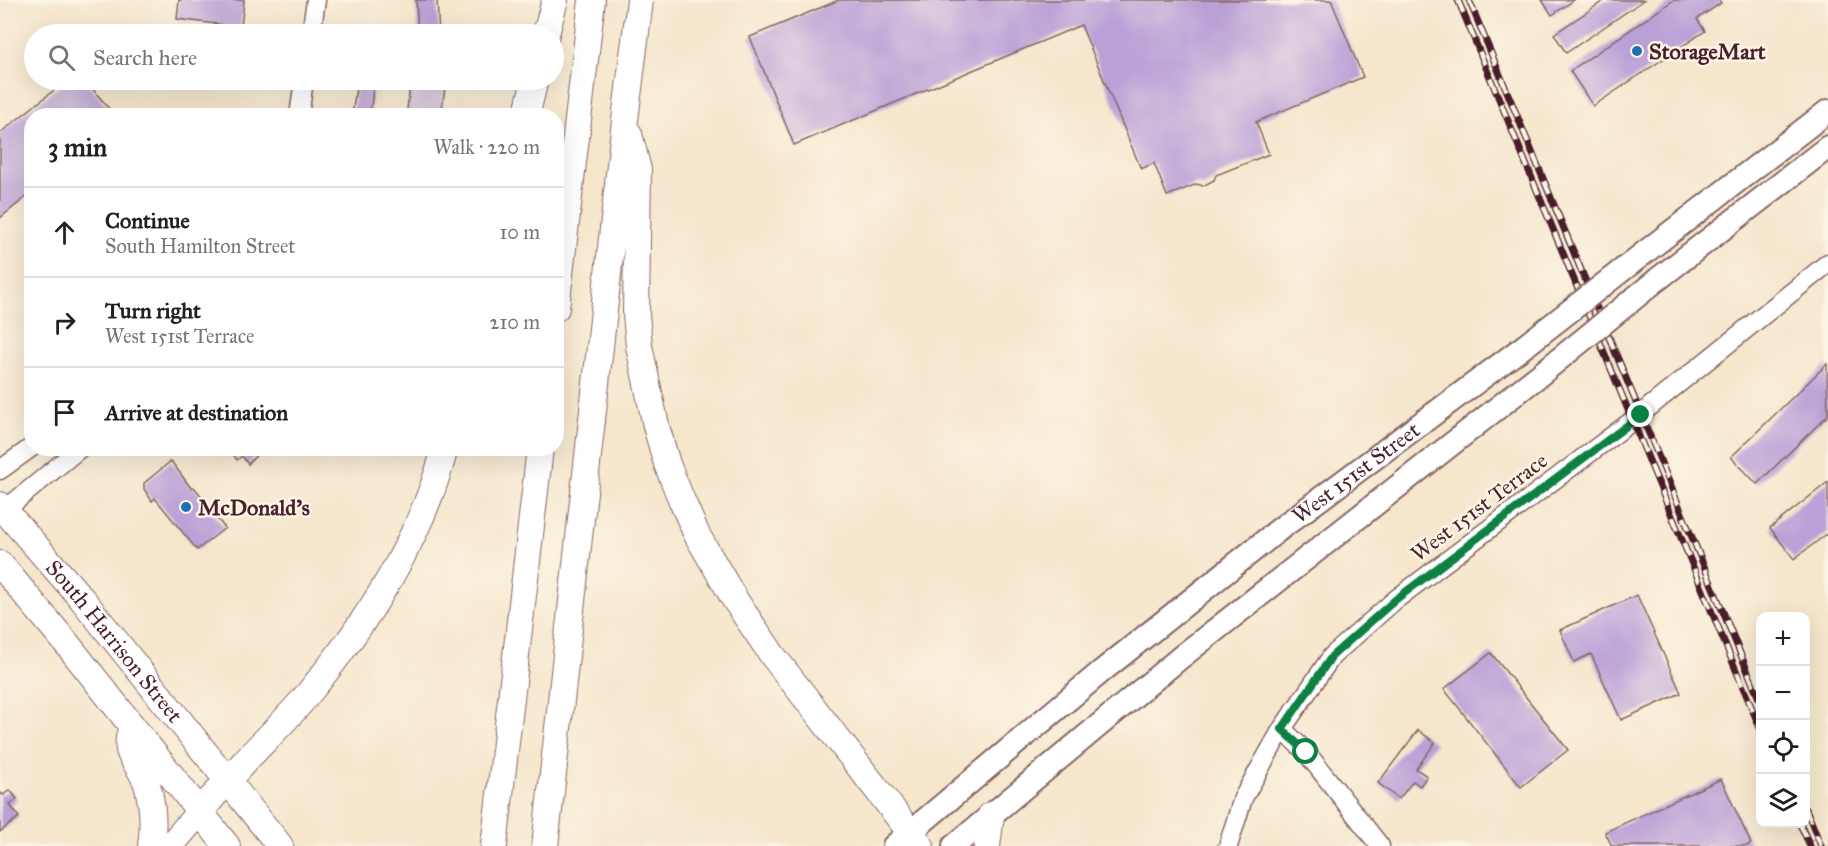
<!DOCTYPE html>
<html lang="en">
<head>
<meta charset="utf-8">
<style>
	:root { --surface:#fff; --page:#f6f6f6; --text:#202124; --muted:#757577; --line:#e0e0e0 }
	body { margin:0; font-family:"IM FELL Great Primer",serif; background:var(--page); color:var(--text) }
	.controls { position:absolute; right:18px; bottom:18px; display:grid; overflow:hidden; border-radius:12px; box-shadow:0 6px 24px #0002 }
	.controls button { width:54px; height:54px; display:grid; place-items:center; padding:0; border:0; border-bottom:2px solid var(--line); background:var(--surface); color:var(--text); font:30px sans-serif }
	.stop { position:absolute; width:18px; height:18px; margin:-14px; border:4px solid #0b8043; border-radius:50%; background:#fff }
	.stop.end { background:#0b8043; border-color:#fff; box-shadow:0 2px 6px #0008 }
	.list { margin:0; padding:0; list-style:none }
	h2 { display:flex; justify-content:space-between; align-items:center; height:78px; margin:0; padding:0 24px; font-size:26px }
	h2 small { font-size:20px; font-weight:400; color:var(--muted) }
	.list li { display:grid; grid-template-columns:39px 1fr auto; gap:18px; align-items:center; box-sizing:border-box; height:90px; padding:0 24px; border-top:2px solid var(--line) }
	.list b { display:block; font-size:22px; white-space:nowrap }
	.list p { margin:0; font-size:20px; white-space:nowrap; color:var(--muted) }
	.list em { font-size:20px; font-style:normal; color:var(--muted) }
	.icon { flex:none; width:33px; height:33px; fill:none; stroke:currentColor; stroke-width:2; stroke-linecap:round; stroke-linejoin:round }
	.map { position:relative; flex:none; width:1828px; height:846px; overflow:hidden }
	.search { position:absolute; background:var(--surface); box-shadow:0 6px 24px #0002; left:24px; top:24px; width:540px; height:66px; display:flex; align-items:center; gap:15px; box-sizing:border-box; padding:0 21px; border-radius:33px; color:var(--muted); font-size:22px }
	.panel { position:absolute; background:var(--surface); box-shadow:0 6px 24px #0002; left:24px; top:108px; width:540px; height:348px; border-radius:24px }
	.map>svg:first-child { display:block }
</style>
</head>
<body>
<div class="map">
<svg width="1828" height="846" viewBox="0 0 1828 846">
	<rect width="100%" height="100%" fill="#fcf5e5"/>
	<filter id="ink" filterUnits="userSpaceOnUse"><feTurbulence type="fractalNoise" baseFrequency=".0167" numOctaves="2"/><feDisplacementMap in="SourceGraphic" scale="12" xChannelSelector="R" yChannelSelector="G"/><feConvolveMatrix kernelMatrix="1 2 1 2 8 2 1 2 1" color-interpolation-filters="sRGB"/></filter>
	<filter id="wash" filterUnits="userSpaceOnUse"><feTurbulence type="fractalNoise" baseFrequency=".008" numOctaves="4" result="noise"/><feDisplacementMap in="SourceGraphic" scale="24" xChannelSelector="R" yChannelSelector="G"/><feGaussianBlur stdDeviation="1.35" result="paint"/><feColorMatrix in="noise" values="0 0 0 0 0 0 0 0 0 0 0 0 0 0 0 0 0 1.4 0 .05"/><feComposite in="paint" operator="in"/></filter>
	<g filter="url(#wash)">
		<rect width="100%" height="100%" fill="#f5e6cc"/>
		<g id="blocks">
			<path fill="#b9a0d7" d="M 179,0 L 244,0 L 241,27 L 177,19 Z
				M 416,0 L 437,0 L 439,34 L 418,34 Z
				M 839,0 L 1331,0 L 1363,77 L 1256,122 L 1269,154 L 1216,175 L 1214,180 L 1203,186 L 1197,184 L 1167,196 L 1154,163 L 1141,169 L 1081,25 L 794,145 L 750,37 Z
				M 1542,0 L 1574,0 L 1552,15 Z
				M 1605,0 L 1644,0 L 1566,53 L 1554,34 Z
				M 1674,0 L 1719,0 L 1721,3 L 1697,19 L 1705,31 L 1593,106 L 1570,71 Z
				M 67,80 L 85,80 L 112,112 L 108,116 L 32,116 L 32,196 L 30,194 L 0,218 L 0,133 Z
				M 357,80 L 374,80 L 370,116 L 352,116 Z
				M 411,80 L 446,80 L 441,116 L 406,116 Z
				M 1827,364 L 1828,415 L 1757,484 L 1731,457 Z
				M 225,448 L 263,448 L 248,464 L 242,456 L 237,460 L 230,450 L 227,452 Z
				M 171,461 L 191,488 L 194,487 L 215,512 L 213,514 L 225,528 L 197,550 L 155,498 L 152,501 L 144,489 L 144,483 Z
				M 1828,482 L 1828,533 L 1794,559 L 1770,528 Z
				M 1637,595 L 1681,693 L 1621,720 L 1591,654 L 1574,662 L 1560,630 Z
				M 1491,653 L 1568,750 L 1521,787 L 1444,689 Z
				M 1418,730 L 1435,743 L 1416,769 L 1427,776 L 1420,786 L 1413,781 L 1399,799 L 1378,783 Z
				M 1721,779 L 1751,844 L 1747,846 L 1612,846 L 1605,832 Z
				M 10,790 L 17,799 L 10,805 L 19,817 L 0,832 L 0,792 L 3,795 Z"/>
		</g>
	</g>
	<g filter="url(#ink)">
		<use href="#blocks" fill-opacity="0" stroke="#866563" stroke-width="1.5"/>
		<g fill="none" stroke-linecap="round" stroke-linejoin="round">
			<defs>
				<path id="minor" d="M 311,34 L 316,0
					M 299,116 L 304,80
					M 0,470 L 32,447
					M 0,514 L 80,448
					M 1282,729 L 1306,752 L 1380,846
					M 1228,846 L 1243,798 L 1282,729 L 1332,656 L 1395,600 L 1632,421 L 1828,263"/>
				<g id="major">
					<path d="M 1644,253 L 1828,111"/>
					<path d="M 1658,279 L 1828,147"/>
					<path id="s1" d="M 894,846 L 1102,671 L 1281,528 L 1530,342"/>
					<path d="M 954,846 L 1181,657 L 1542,373"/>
				</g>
				<g id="highway">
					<path d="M 546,34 L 555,0"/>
					<path d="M 526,116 L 535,80"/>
					<path d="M 629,134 L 638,170 L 636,314 L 639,346 L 656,426 L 667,464 L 682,501 L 697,535 L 735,600 L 773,656 L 921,846"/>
					<path d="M 556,308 L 592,0"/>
					<path id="s2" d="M 0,505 L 82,599 L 280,846"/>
					<path d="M 0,564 L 68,645 L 227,846"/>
					<path d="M 132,727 C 121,757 138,759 147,784 C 153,805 154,825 151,846"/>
					<path d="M 170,846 C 196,816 222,786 249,757 C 269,736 290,716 308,694 C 367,622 421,540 445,448"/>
					<path d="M 494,846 L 540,448"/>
					<path d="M 545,846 L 625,120 L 640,0"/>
					<path d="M 987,846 L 991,815"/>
				</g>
			</defs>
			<use href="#minor" stroke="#866563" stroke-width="21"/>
			<use href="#major" stroke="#866563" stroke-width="26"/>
			<use href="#highway" stroke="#866563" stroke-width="28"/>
			<use href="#minor" stroke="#fff" stroke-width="18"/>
			<use href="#major" stroke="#fff" stroke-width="22"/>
			<use href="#highway" stroke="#fff" stroke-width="26"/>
			<defs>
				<path id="rail" d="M 1458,0 L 1760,728
					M 1469,0 L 1760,701
					M 1806,809 L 1821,846
					M 1800,824 L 1810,846"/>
			</defs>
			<use href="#rail" stroke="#4a1f2b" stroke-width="7"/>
			<use href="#rail" stroke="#fcf5e5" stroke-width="4.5" stroke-dasharray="14" stroke-linecap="butt"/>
			<defs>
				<path id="major-bridge" d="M 1530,342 L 1644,253
					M 1542,373 L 1658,279"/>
			</defs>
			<use href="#major-bridge" stroke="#866563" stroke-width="26" stroke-linecap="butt"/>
			<use href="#major-bridge" stroke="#fff" stroke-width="22"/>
		</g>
	</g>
	<g fill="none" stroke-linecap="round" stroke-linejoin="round" filter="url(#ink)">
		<path stroke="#0b8043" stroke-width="8" d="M 1306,752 L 1282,729 L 1332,656 L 1395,600 L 1641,415"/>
	</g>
	<g fill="#1f6fb2" stroke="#fcf5e5" stroke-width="2">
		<circle cx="1637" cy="51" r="6"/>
		<circle cx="186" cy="507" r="6"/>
	</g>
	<g text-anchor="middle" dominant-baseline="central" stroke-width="5" stroke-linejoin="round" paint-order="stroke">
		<g font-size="22" font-weight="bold" fill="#4a1f2b" stroke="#fcf5e5" text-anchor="start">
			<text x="1649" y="51">StorageMart</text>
			<text x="198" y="507">McDonald's</text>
		</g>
		<g font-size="22" fill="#4a1f2b" stroke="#fcf5e5">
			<text stroke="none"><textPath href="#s1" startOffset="594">West 151st Street</textPath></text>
			<text transform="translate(1479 507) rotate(-37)">West 151st Terrace</text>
			<text stroke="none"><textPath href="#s2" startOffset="178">South Harrison Street</textPath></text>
		</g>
	</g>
</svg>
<div class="controls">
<button>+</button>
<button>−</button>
<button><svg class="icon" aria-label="locate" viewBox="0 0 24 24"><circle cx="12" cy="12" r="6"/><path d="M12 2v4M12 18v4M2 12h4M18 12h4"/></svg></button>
<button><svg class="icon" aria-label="layers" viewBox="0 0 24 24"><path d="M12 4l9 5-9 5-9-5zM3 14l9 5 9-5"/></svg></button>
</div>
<div class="stop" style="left:1306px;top:752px"></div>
<div class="stop end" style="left:1641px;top:415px"></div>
<div class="search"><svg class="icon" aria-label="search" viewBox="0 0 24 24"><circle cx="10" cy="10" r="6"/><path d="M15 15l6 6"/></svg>Search here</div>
<section class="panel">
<h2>3 min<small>Walk · 220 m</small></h2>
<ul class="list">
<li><svg class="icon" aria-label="ahead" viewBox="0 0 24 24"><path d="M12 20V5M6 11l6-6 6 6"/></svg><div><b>Continue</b><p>South Hamilton Street</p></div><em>10 m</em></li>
<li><svg class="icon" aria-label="right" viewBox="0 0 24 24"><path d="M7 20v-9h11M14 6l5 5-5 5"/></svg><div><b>Turn right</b><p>West 151st Terrace</p></div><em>210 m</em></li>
<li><svg class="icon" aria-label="arrive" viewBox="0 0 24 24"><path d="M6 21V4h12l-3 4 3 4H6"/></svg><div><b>Arrive at destination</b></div></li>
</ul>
</section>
</div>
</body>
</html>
